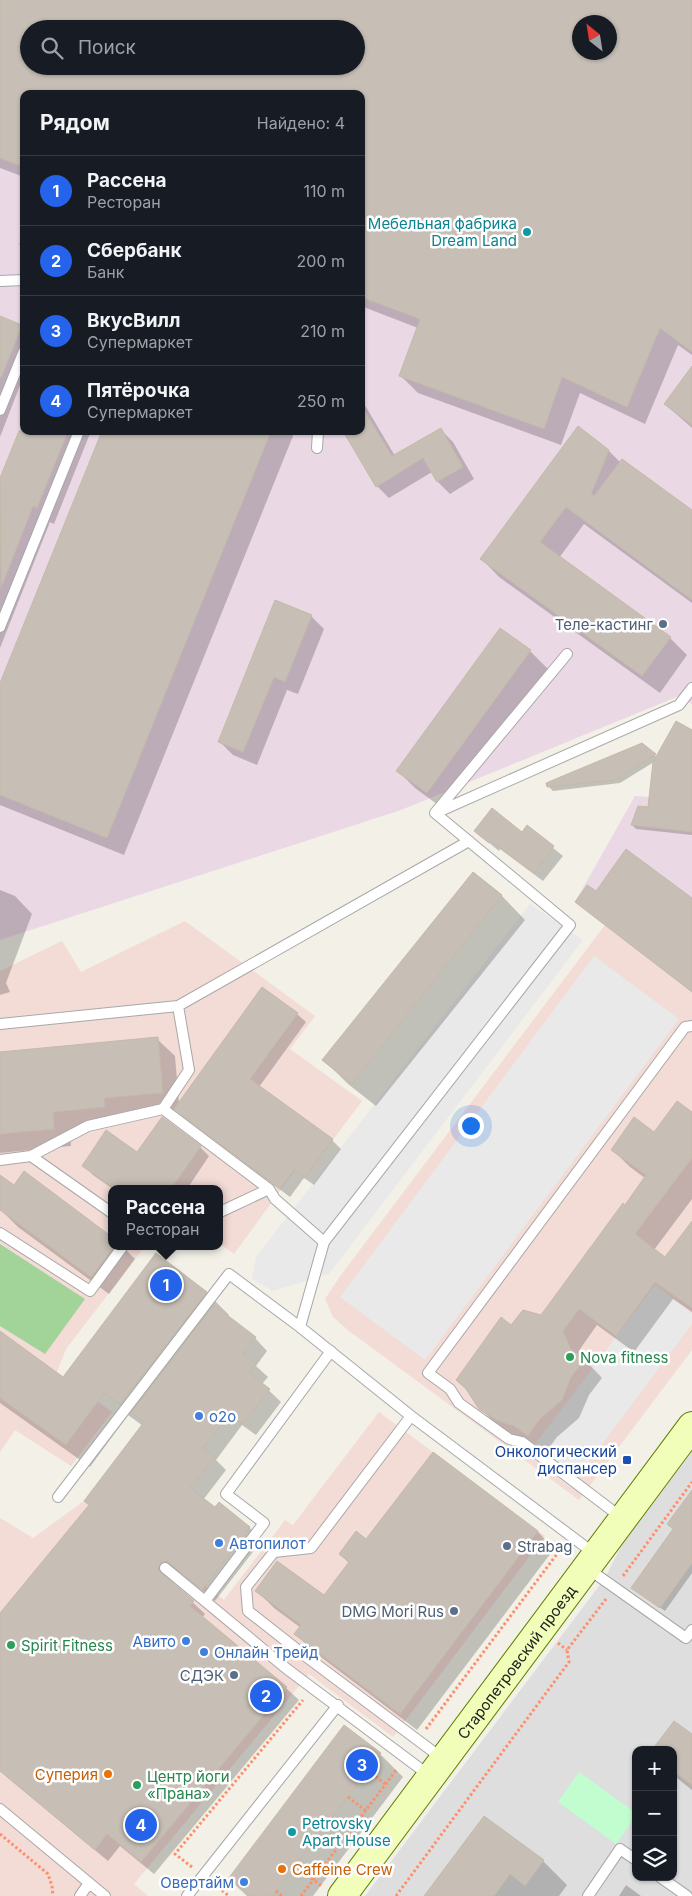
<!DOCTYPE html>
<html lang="ru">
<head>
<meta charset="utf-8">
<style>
	:root { --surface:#171b24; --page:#20242c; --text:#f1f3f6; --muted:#9ea1a6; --line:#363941; --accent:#2563eb }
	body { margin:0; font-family:Inter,sans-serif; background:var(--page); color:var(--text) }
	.controls { position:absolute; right:15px; bottom:15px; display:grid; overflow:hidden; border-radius:10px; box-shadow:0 1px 4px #0004 }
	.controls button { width:45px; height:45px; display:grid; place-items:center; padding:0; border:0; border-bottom:1px solid var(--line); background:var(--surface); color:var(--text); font:25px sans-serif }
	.compass { position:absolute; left:572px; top:15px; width:45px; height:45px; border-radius:50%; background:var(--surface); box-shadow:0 1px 4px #0004; rotate:330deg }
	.you { position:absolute; left:470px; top:1125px; width:18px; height:18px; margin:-12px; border:4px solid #fff; border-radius:50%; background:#1a73e8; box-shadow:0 0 0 8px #1a73e833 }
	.badge { display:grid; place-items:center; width:32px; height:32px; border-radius:50%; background:var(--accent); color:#fff; font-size:16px; font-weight:700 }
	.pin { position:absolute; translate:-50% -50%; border:2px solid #fff; box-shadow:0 1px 5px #0006 }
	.popup { position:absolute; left:108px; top:1185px; width:115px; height:65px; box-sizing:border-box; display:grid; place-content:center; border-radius:10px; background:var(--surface); filter:drop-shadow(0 1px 4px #0005); font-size:16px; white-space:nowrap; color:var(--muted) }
	.popup b { font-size:19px; color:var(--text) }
	.popup::after { content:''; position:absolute; left:50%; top:100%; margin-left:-10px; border:10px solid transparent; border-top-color:var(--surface) }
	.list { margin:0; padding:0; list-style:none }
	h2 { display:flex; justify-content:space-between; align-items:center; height:65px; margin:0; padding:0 20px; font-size:21px }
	h2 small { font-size:16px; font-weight:400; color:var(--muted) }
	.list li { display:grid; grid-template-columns:32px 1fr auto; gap:15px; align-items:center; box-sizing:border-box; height:70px; padding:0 20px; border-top:1px solid var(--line) }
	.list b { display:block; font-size:19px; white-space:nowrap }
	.list p { margin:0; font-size:16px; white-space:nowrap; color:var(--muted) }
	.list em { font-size:16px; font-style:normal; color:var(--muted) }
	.icon { flex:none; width:28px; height:28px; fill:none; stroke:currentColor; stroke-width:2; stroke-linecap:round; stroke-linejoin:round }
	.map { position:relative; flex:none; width:692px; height:1896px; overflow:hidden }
	.search { position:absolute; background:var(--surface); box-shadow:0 1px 4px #0004; left:20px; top:20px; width:345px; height:55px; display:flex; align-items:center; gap:12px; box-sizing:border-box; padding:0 18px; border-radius:28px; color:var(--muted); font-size:19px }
	.panel { position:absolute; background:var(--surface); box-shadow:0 1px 4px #0004; left:20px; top:90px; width:345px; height:345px; border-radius:10px }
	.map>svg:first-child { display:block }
</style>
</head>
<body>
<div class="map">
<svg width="692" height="1896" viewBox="0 0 692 1896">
	<rect width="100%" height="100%" fill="#f2f0e7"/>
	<path fill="#dfdede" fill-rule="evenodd" d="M 692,1449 L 692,1896 L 365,1896 L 605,1578 L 623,1542 ZM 636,1750 L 673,1750 L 673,1877 L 636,1877 Z"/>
	<path fill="#f3dbd6" d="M 185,921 L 315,1016 L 290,1049 L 362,1101 L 305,1177 L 295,1170 L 234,1254 L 220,1244 L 220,1189 L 112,1189 L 112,1246 L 145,1246 L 66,1349 L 57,1372 L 112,1412 L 71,1466 L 15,1430 L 0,1452 L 0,971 L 62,941 L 81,972 Z
		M 605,925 L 692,992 L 692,1350 L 579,1500 L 349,1331 L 333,1317 L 325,1299 L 341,1275 Z
		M 379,1412 L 545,1536 L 393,1737 L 309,1674 L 134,1884 L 148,1896 L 0,1896 L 0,1518 L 33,1538 L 84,1501 L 125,1533 L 172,1561 L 224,1600 L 285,1520 L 293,1525 Z"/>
	<path fill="#ebd8e5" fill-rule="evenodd" d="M 0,0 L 692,0 L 692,704 L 679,696 L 401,810 L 0,940 ZM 580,22 L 610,22 L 610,52 L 580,52 ZM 29,29 L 356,29 L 356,66 L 29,66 ZM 24,94 L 361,94 L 361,431 L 24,431 Z
		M 635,796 L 692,801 L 692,992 L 575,902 Z"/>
	<path fill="#a2d499" d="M 0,1244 L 85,1299 L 45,1354 L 0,1326 Z"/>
	<path fill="#c2fdd0" d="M 579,1772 L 636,1813 L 636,1816 L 616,1844 L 558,1802 Z"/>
	<path fill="#e9e9e9" d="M 530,904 L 583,940 L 329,1274 L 273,1291 L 252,1279 L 256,1257 Z
		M 594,956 L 679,1019 L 425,1360 L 340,1297 Z
		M 655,1285 L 692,1313 L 692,1324 L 570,1487 L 527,1455 Z"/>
	<path fill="#0003" fill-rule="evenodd" d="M 0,0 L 692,0 L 692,355 L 678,345 L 645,424 L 580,393 L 561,445 L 418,393 L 401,376 L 418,328 L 361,306 L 361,94 L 24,94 L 24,177 L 0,168 ZM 580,22 L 610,22 L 610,52 L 580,52 ZM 29,29 L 356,29 L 356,66 L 29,66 Z
		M 24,234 L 24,249 L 19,244 Z
		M 0,318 L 24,328 L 24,375 L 0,437 Z
		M 692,368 L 692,428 L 665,404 Z
		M 361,402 L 366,407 L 395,456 L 441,430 L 453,442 L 474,479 L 450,494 L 438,482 L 432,472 L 389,498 L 377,486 L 361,431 Z
		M 24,422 L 24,431 L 91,431 L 54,524 L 50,522 L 0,648 L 0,481 Z
		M 103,431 L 295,431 L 124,855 L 0,805 L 0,687 Z
		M 609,451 L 621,463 L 692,512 L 692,603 L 584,524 L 559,558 L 670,638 L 687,655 L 660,693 L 499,577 L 482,559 Z
		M 311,616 L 324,629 L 298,694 L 287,690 L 257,765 L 233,755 L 220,742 Z
		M 500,630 L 530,651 L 548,669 L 445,810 L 415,788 L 397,770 Z
		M 692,732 L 692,835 L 636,829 L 632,825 L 649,809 L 654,762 L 620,783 L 553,791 L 549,787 L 642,744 L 657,757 Z
		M 527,827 L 563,856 L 543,881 L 500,849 L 499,851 L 475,831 L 523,833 Z
		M 474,873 L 502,896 L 525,920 L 376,1106 L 348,1084 L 324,1060 Z
		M 0,890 L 15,896 L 32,914 L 6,983 L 10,992 L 0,995 Z
		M 297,1014 L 306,1022 L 259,1087 L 332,1140 L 341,1149 L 314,1185 L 304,1178 L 290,1197 L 185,1118 L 177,1110 L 121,1115 L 122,1124 L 70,1129 L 71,1146 L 0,1153 L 0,1053 L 157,1039 L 175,1056 L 179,1104 Z
		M 692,1113 L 692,1199 L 654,1250 L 665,1258 L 692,1223 L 692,1312 L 673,1299 L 634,1352 L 597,1325 L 580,1349 L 586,1361 L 602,1378 L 589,1395 L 579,1418 L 557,1437 L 546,1452 L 533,1443 L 516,1439 L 498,1426 L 480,1408 L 511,1327 L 542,1316 L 645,1178 L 630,1167 L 612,1149 L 654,1134 Z
		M 162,1118 L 200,1147 L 209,1156 L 187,1189 L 113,1189 L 93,1175 L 84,1165 L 137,1154 Z
		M 24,1173 L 112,1238 L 112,1246 L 122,1246 L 135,1259 L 109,1294 L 18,1227 L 0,1209 L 0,1176 L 14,1187 Z
		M 206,1292 L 229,1315 L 227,1317 L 255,1338 L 267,1351 L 256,1366 L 268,1377 L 262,1384 L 281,1402 L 256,1435 L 242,1425 L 216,1460 L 226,1470 L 203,1500 L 215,1509 L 219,1504 L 250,1528 L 262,1540 L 215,1601 L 180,1573 L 172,1576 L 171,1582 L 205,1614 L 202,1618 L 286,1688 L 299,1700 L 154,1874 L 120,1846 L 108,1861 L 0,1771 L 0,1615 L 91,1506 L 143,1426 L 128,1415 L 90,1467 L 0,1403 L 0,1333 L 64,1378 Z
		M 433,1453 L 538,1532 L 554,1549 L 417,1730 L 313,1651 L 296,1634 L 301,1628 L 274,1608 L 257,1591 L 324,1597 L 349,1563 L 340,1554 L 367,1541 Z
		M 692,1496 L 692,1573 L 665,1611 L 637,1592 Z
		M 692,1734 L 692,1790 L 673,1775 L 673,1750 Z
		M 380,1754 L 403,1777 L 313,1896 L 247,1896 L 229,1879 Z
		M 543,1861 L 567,1885 L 559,1896 L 426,1896 Z
		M 626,1885 L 641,1896 L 619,1896 Z"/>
	<path fill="#c7bfb6" stroke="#c5b9a8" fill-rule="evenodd" d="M 0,0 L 692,0 L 692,352 L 660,328 L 627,407 L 562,377 L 544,429 L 399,376 L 420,319 L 361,297 L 361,94 L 24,94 L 24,167 L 0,158 ZM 580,22 L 610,22 L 610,52 L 580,52 ZM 29,29 L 356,29 L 356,66 L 29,66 Z
		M 0,316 L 22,325 L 1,378 L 0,377 Z
		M 692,366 L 692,425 L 664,404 Z
		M 361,405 L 392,456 L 441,428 L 463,467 L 437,482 L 423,458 L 376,487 L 343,431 L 361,431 Z
		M 578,426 L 609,450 L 591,494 L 594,496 L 622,459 L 692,510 L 692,600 L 566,507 L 540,542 L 671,637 L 642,676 L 480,559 Z
		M 19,431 L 68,431 L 37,508 L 33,506 L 1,588 L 0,478 Z
		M 102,431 L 271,431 L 107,838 L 0,795 L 0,683 Z
		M 275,600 L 312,615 L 285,682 L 274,677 L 243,752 L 218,742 Z
		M 500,628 L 531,650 L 427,793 L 396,771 Z
		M 676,721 L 692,730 L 692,832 L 631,825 L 638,806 L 648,807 L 653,762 Z
		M 642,743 L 656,754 L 615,780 L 547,787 L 546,783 Z
		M 492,808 L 522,832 L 527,825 L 554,846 L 534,873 L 491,841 L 489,843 L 474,831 Z
		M 626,849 L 692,898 L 692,992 L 575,902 L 587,885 L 596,891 Z
		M 473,872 L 502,895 L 352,1084 L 322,1060 Z
		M 262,987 L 298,1013 L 250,1079 L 333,1139 L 305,1177 L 294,1170 L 280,1189 L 174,1109 Z
		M 158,1037 L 163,1093 L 104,1098 L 105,1107 L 53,1112 L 54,1129 L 0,1134 L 0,1052 Z
		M 677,1101 L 692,1112 L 692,1158 L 635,1234 L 665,1257 L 692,1221 L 692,1308 L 655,1282 L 616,1336 L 579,1309 L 563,1331 L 571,1349 L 585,1359 L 571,1377 L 562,1400 L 540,1419 L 528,1436 L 514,1426 L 498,1421 L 479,1409 L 466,1389 L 456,1380 L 501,1317 L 511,1325 L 523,1310 L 541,1315 L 623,1203 L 625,1205 L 646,1175 L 611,1150 L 634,1117 L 654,1132 Z
		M 162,1117 L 201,1146 L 171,1189 L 115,1189 L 82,1166 L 106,1130 L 137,1152 Z
		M 24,1171 L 112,1237 L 112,1249 L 91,1277 L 0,1210 L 0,1175 L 14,1185 Z
		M 156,1253 L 207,1292 L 120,1404 L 104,1393 L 66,1445 L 0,1398 L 0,1331 L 63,1377 Z
		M 214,1305 L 256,1337 L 243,1354 L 256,1364 L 249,1373 L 270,1389 L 243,1424 L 229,1414 L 203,1448 L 215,1457 L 190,1488 L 215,1507 L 219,1502 L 250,1527 L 202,1590 L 167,1561 L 160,1563 L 158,1570 L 194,1601 L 190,1606 L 287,1687 L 141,1862 L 107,1834 L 95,1850 L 0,1771 L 0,1613 L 89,1505 L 84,1501 L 144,1422 L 131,1413 Z
		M 433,1452 L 538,1531 L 400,1714 L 294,1634 L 301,1625 L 255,1591 L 277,1561 L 324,1595 L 349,1562 L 339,1554 L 356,1531 L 366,1539 Z
		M 692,1490 L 692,1563 L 660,1608 L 631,1588 L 673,1529 L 667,1524 Z
		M 674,1721 L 692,1734 L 692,1785 L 673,1771 L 673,1750 L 652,1750 Z
		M 344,1725 L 381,1753 L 272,1896 L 251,1896 L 228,1879 Z
		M 484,1816 L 544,1860 L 525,1886 L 510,1874 L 494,1896 L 424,1896 Z"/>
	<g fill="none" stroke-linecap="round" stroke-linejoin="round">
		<defs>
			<path id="lane" d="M 0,281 L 24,280
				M 0,410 L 24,351
				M 317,448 L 318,431
				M 0,627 L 79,431
				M 567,654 L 435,813 L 570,925 L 324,1242 L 300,1327 L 411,1416 L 595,1554
				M 438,812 L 679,705 L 692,688
				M 178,1006 L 469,841
				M 0,1024 L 178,1006 L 189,1070 L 163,1109 L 88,1126 L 31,1156 L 0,1160
				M 163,1109 L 269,1189 L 275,1199 L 324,1242
				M 31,1156 L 112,1213
				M 220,1212 L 269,1189
				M 0,1233 L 90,1291 L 123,1246
				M 411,1416 L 311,1548 L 274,1552 L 246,1587 L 248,1611 L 304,1655 L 443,1759
				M 58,1497 L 229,1274 L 300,1327
				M 622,1518 L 522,1442 L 509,1439 L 459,1403 L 450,1389 L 428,1373 L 685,1027 L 692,1026
				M 165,1568 L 287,1669 L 430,1776
				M 587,1568 L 686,1638 L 692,1630
				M 205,1601 L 264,1523 L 226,1494 L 331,1351
				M 0,1809 L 105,1896
				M 660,1877 L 687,1896
				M 80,1896 L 89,1883
				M 187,1896 L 338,1705
				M 588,1896 L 620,1849 L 636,1860"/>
			<g id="secondary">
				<path id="s1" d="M 342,1896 L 692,1426"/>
			</g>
		</defs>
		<use href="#lane" stroke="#a8a8a8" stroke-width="12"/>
		<use href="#secondary" stroke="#608000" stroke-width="30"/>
		<path stroke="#ff8f6b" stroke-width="3" stroke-dasharray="2.5 2.5" stroke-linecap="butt" d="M 623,1576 L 692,1482
			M 558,1643 L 567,1650
			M 426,1729 L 563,1546
			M 368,1770 L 385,1784
			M 348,1797 L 366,1811
			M 0,1834 L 48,1874 L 52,1886 L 53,1896
			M 295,1866 L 323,1887
			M 192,1867 L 175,1854 L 303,1700
			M 214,1884 L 229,1896
			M 276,1891 L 282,1896
			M 301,1896 L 397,1769
			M 396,1896 L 569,1662 L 567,1650 L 606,1599"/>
		<use href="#lane" stroke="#fff" stroke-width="10"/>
		<use href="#secondary" stroke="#f1feb9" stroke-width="28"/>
	</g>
	<g fill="#0f9aa8" stroke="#fff" stroke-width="2">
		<circle cx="527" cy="232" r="5"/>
		<circle cx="292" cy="1832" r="5"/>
	</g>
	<g fill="#5c6f8a" stroke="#fff" stroke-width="2">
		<circle cx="663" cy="624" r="5"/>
		<circle cx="507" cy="1546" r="5"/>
		<circle cx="454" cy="1611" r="5"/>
		<circle cx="234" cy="1675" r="5"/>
	</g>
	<g fill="#2e9e5b" stroke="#fff" stroke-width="2">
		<circle cx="570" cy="1357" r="5"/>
		<circle cx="11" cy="1645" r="5"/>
		<circle cx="137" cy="1785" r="5"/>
	</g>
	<g fill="#3f7fe0" stroke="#fff" stroke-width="2">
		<circle cx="199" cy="1416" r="5"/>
		<circle cx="219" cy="1543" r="5"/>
		<circle cx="186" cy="1641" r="5"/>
		<circle cx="204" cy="1652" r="5"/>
		<circle cx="244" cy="1882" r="5"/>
	</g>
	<rect fill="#1a4fb4" stroke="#fff" stroke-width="2" x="622" y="1455" width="10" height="10" rx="2.5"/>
	<g fill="#e8710a" stroke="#fff" stroke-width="2">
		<circle cx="108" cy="1774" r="5"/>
		<circle cx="282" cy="1869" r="5"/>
	</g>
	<g text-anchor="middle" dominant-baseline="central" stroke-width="5" stroke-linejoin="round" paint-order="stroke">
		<g font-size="15" fill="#0d838f" stroke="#fff" text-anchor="end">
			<text x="517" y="223">Мебельная фабрика<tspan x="517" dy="17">Dream Land</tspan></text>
			<text x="302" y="1823" text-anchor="start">Petrovsky<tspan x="302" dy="17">Apart House</tspan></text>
		</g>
		<g font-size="15" fill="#4e5e75" stroke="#fff" text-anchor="end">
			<text x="653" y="624">Теле-кастинг</text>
			<text x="517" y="1546" text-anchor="start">Strabag</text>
			<text x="444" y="1611">DMG Mori Rus</text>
			<text x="224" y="1675">СДЭК</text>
		</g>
		<g font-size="15" fill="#27864d" stroke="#fff" text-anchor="start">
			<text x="580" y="1357">Nova fitness</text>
			<text x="21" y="1645">Spirit Fitness</text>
			<text x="147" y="1776">Центр йоги<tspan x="147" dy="17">«Прана»</tspan></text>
		</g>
		<g font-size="15" fill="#366cbe" stroke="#fff" text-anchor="start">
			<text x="209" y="1416">o2o</text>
			<text x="229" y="1543">Автопилот</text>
			<text x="176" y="1641" text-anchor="end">Авито</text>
			<text x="214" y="1652">Онлайн Трейд</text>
			<text x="234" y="1882" text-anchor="end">Овертайм</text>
		</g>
		<g font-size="15" fill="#164399" stroke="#fff" text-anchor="end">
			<text x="617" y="1451">Онкологический<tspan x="617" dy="17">диспансер</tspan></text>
		</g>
		<g font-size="15" fill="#212121" stroke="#fff">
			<text stroke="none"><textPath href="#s1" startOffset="292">Старопетровский проезд</textPath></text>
		</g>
		<g font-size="15" fill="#c56008" stroke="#fff" text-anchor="end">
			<text x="98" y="1774">Суперия</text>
			<text x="292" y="1869" text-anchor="start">Caffeine Crew</text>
		</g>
	</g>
</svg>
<div class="controls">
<button>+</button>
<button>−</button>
<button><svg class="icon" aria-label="layers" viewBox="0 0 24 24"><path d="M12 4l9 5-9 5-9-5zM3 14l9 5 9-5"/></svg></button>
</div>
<svg class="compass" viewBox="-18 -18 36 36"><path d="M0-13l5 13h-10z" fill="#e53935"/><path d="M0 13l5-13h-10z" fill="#9ea1a6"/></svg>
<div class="you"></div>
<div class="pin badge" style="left:166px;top:1285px">1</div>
<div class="popup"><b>Рассена</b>Ресторан</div>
<div class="pin badge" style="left:266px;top:1696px">2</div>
<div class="pin badge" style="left:362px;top:1765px">3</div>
<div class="pin badge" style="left:141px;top:1825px">4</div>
<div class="search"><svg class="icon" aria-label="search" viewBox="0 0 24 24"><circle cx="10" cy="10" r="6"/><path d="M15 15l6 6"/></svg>Поиск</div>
<section class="panel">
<h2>Рядом<small>Найдено: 4</small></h2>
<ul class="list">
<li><span class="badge">1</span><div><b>Рассена</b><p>Ресторан</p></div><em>110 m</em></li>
<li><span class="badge">2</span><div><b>Сбербанк</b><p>Банк</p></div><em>200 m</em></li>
<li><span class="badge">3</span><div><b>ВкусВилл</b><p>Супермаркет</p></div><em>210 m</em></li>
<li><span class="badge">4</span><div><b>Пятёрочка</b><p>Супермаркет</p></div><em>250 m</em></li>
</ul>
</section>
</div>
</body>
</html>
